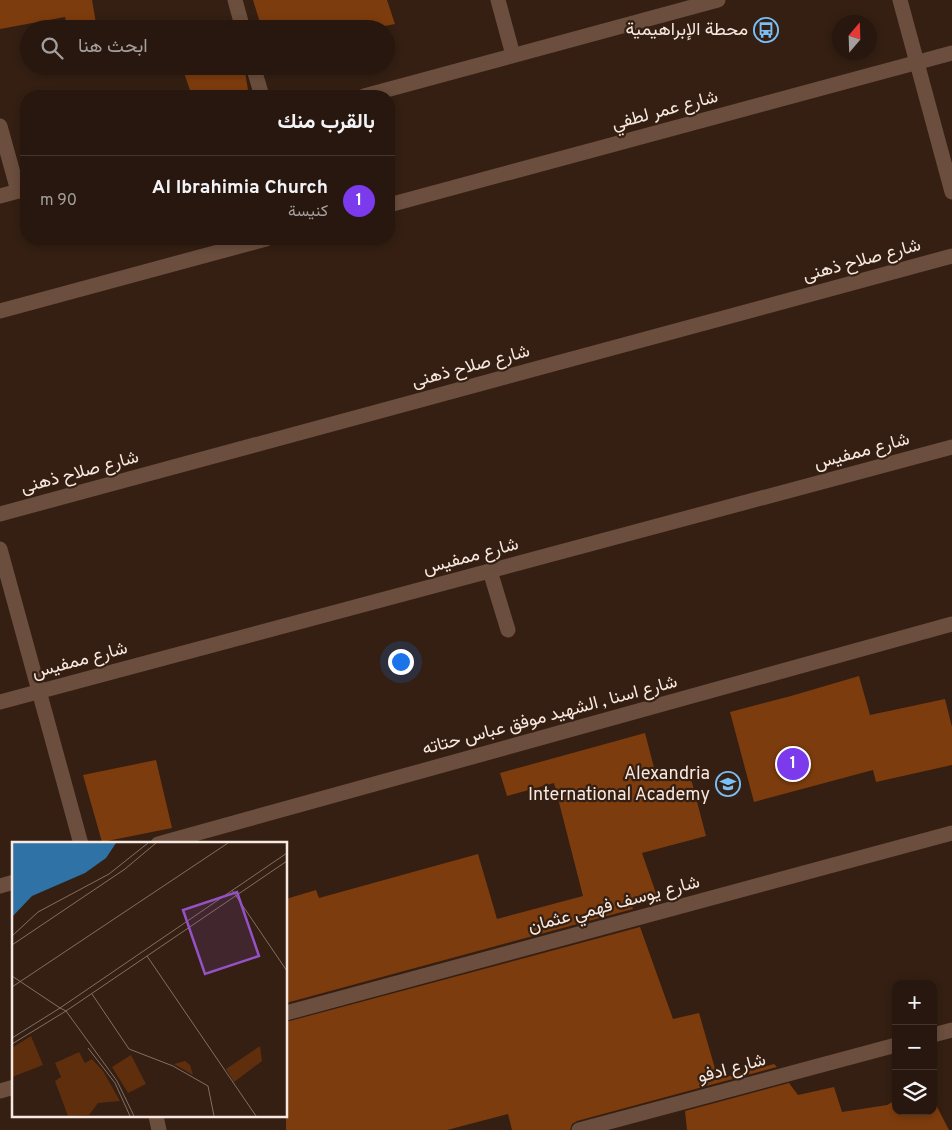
<!DOCTYPE html>
<html lang="ar">
<head>
<meta charset="utf-8">
<style>
	:root { --surface:#27170e; --page:#33241c; --text:#f1f3f6; --muted:#a49f9e; --line:#43362e; --accent:#7c3aed }
	body { margin:0; font-family:Overpass,Vazirmatn,sans-serif; background:var(--page); color:var(--text); direction:rtl }
	.controls { position:absolute; right:15px; bottom:15px; display:grid; overflow:hidden; border-radius:10px; box-shadow:0 2px 8px #0003 }
	.controls button { width:45px; height:45px; display:grid; place-items:center; padding:0; border:0; border-bottom:1px solid var(--line); background:var(--surface); color:var(--text); font:25px sans-serif }
	.compass { position:absolute; left:832px; top:15px; width:45px; height:45px; border-radius:50%; background:var(--surface); box-shadow:0 2px 8px #0003; rotate:19deg }
	.you { position:absolute; left:400px; top:661px; width:18px; height:18px; margin:-12px; border:4px solid #fff; border-radius:50%; background:#1a73e8; box-shadow:0 0 0 8px #1a73e833 }
	.badge { display:grid; place-items:center; width:32px; height:32px; border-radius:50%; background:var(--accent); color:#fff; font-size:16px; font-weight:700 }
	.pin { position:absolute; translate:-50% -50%; border:2px solid #fff; box-shadow:0 1px 5px #0006 }
	.list { margin:0; padding:0; list-style:none }
	h2 { display:flex; justify-content:space-between; align-items:center; height:65px; margin:0; padding:0 20px; font-size:21px }
	h2 small { font-size:16px; font-weight:400; color:var(--muted) }
	.list li { display:grid; grid-template-columns:32px 1fr auto; gap:15px; align-items:center; box-sizing:border-box; height:90px; padding:0 20px; border-top:1px solid var(--line) }
	.list b { display:block; font-size:19px; white-space:nowrap }
	.list p { margin:0; font-size:16px; white-space:nowrap; color:var(--muted) }
	.list em { font-size:16px; font-style:normal; color:var(--muted) }
	.icon { flex:none; width:28px; height:28px; fill:none; stroke:currentColor; stroke-width:2; stroke-linecap:round; stroke-linejoin:round }
	.map { position:relative; flex:none; width:952px; height:1130px; overflow:hidden; direction:ltr }
	.search { position:absolute; background:var(--surface); box-shadow:0 2px 8px #0003; left:20px; top:20px; width:375px; height:55px; display:flex; align-items:center; gap:12px; box-sizing:border-box; padding:0 18px; border-radius:28px; color:var(--muted); font-size:19px }
	.panel { position:absolute; background:var(--surface); box-shadow:0 2px 8px #0003; left:20px; top:90px; width:375px; height:155px; border-radius:20px; direction:rtl }
	.map>svg:first-child { display:block }
</style>
</head>
<body>
<div class="map">
<svg width="952" height="1130" viewBox="0 0 952 1130">
	<rect width="100%" height="100%" fill="#341f12"/>
	<path fill="#7d3c0d" d="M 0,0 L 92,0 L 97,29 L 68,29 L 65,17 L 0,29 Z
		M 253,0 L 387,0 L 395,24 L 369,29 L 262,29 Z
		M 212,66 L 244,66 L 249,96 L 192,96 L 184,73 Z
		M 859,676 L 870,715 L 945,699 L 952,727 L 952,765 L 876,782 L 873,770 L 754,802 L 730,712 L 791,696 Z
		M 645,733 L 657,779 L 689,771 L 706,836 L 642,853 L 658,899 L 632,906 L 633,909 L 286,1003 L 286,899 L 316,890 L 319,898 L 478,854 L 497,919 L 583,896 L 554,783 L 507,796 L 500,773 Z
		M 156,760 L 172,828 L 102,842 L 83,775 Z
		M 640,927 L 673,1019 L 699,1013 L 718,1079 L 774,1064 L 777,1067 L 577,1121 L 572,1124 L 570,1130 L 512,1130 L 508,1114 L 447,1130 L 286,1130 L 286,1022 Z
		M 789,1083 L 798,1095 L 834,1087 L 842,1112 L 887,1105 L 896,1100 L 896,1111 L 933,1111 L 933,1099 L 949,1130 L 687,1130 L 685,1111 Z"/>
	<g fill="none" stroke-linecap="round" stroke-linejoin="round">
		<path stroke="#6b4e3d" stroke-width="15" d="M 235,0 L 243,29
			M 498,0 L 513,55
			M 253,66 L 262,96
			M 0,126 L 18,191
			M 0,514 L 952,256
			M 0,549 L 81,844
			M 490,571 L 508,630
			M 0,702 L 952,447
			M 158,844 L 952,624
			M 0,886 L 14,882
			M 286,1013 L 952,833
			M 933,1035 L 952,1030
			M 0,1091 L 14,1087
			M 156,1116 L 159,1130
			M 579,1130 L 896,1045"/>
		<path stroke="#6b4e3d" stroke-width="15" d="M 900,0 L 952,192
			M 364,96 L 718,0
			M 0,196 L 26,189
			M 389,205 L 952,53
			M 0,311 L 266,239"/>
	</g>
	<defs>
		<symbol id="bus-ring" viewBox="-11 -11 22 22"><circle r="9.5" fill="#341f12" stroke="#79bff8" stroke-width="1.5"/><path d="M-5-6H5V4H4V6H2V4H-2V6H-4V4H-5ZM-3.5-4V0h7V-4ZM-3.5 1.2v1.5H-2V1.2ZM2 1.2v1.5H3.5V1.2Z" fill="#79bff8"/></symbol>
		<symbol id="school-ring" viewBox="-11 -11 22 22"><circle r="9.5" fill="#341f12" stroke="#79bff8" stroke-width="1.5"/><path d="M0-5L7-2L0 1L-7-2ZM-4 1L0 2.5L4 1V4Q0 6-4 4Z" fill="#79bff8"/></symbol>
	</defs>
	<g fill-rule="evenodd">
		<use href="#bus-ring" x="752" y="16" width="28" height="28"/>
		<use href="#school-ring" x="714" y="770" width="28" height="28"/>
	</g>
	<g text-anchor="middle" dominant-baseline="central" stroke-width="4.5" stroke-linejoin="round" paint-order="stroke">
		<g font-size="18" fill="#f7e8e0" stroke="#341f12" text-anchor="end">
			<text x="748" y="30">محطة الإبراهيمية</text>
			<text x="710" y="774">Alexandria<tspan x="710" dy="21">International Academy</tspan></text>
		</g>
		<g font-size="18" fill="#f7e8e0" stroke="#341f12">
			<text transform="translate(665 111) rotate(-15)">شارع عمر لطفي</text>
			<text transform="translate(862 261) rotate(-15)">شارع صلاح ذهنى</text>
			<text transform="translate(471 367) rotate(-15)">شارع صلاح ذهنى</text>
			<text transform="translate(862 452) rotate(-15)">شارع ممفيس</text>
			<text transform="translate(80 473) rotate(-15)">شارع صلاح ذهنى</text>
			<text transform="translate(471 557) rotate(-15)">شارع ممفيس</text>
			<text transform="translate(80 661) rotate(-15)">شارع ممفيس</text>
			<text transform="translate(550 716) rotate(-15)">شارع اسنا , الشهيد موفق عباس حتاته</text>
			<text transform="translate(614 905) rotate(-15)">شارع يوسف فهمي عثمان</text>
			<text transform="translate(732 1069) rotate(-15)">شارع ادفو</text>
		</g>
	</g>
	<g transform="translate(12 842)">
		<rect width="275" height="275" fill="#341f12"/>
		<path d="M 19,194 L 31,223 L 0,235 L 0,206 ZM 248,204 L 250,219 L 222,240 L 214,227 ZM 67,210 L 73,221 L 80,217 L 91,229 L 108,259 L 86,261 L 77,273 L 56,274 L 43,239 L 49,235 L 43,221 ZM 119,213 L 134,242 L 116,251 L 100,225 ZM 173,219 L 178,223 L 181,233 L 162,222 Z" fill="#5f2e0d"/>
		<path d="M 0,1 L 104,1 L 94,16 L 73,31 L 20,54 L 0,75 Z" fill="#2f73a6"/>
		<path fill="none" stroke="#826f64" stroke-width="1" d="M 220,48 L 275,129M 0,94 L 26,70 L 97,32 L 136,1M 0,103 L 113,27 L 144,1M 135,114 L 244,274M 0,134 L 48,166 L 275,11M 0,145 L 216,1M 80,152 L 117,207 L 161,224 L 196,244 L 202,274M 48,166 L 54,169 L 105,239 L 122,274M 54,169 L 275,19M 0,196 L 48,166M 0,202 L 54,169M 76,206 L 103,241 L 118,274"/>
		<path fill="#9452c6" fill-opacity="0.15" stroke="#9452c6" stroke-width="2.5" d="M 225,50 L 247,114 L 193,132 L 171,68 Z"/>
		<rect width="275" height="275" fill="none" stroke="#f7e8e0" stroke-width="2.5"/>
	</g>
</svg>
<div class="controls">
<button>+</button>
<button>−</button>
<button><svg class="icon" aria-label="layers" viewBox="0 0 24 24"><path d="M12 4l9 5-9 5-9-5zM3 14l9 5 9-5"/></svg></button>
</div>
<svg class="compass" viewBox="-18 -18 36 36"><path d="M0-13l5 13h-10z" fill="#e53935"/><path d="M0 13l5-13h-10z" fill="#a49f9e"/></svg>
<div class="you"></div>
<div class="pin badge" style="left:793px;top:764px">1</div>
<div class="search"><svg class="icon" aria-label="search" viewBox="0 0 24 24"><circle cx="10" cy="10" r="6"/><path d="M15 15l6 6"/></svg>ابحث هنا</div>
<section class="panel">
<h2>بالقرب منك<small></small></h2>
<ul class="list">
<li><span class="badge">1</span><div><b>Al Ibrahimia Church</b><p>كنيسة</p></div><em>90 m</em></li>
</ul>
</section>
</div>
</body>
</html>
